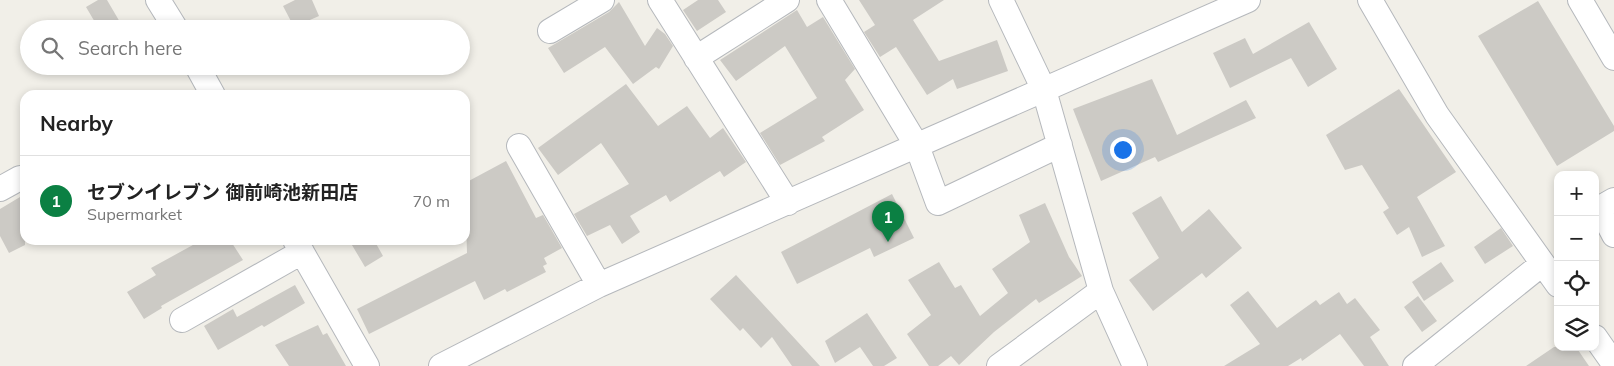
<!DOCTYPE html>
<html lang="en">
<head>
<meta charset="utf-8">
<style>
	:root { --surface:#fff; --page:#f2f2f2; --text:#222; --muted:#767676; --line:#e0e0e0; --accent:#0b8043 }
	body { margin:0; font-family:Mulish,"Noto Sans JP",sans-serif; background:var(--page); color:var(--text) }
	.controls { position:absolute; right:15px; bottom:15px; display:grid; overflow:hidden; border-radius:10px; box-shadow:0 2px 8px #0003 }
	.controls button { width:45px; height:45px; display:grid; place-items:center; padding:0; border:0; border-bottom:1px solid var(--line); background:var(--surface); color:var(--text); font:25px sans-serif }
	.you { position:absolute; left:1122px; top:149px; width:18px; height:18px; margin:-12px; border:4px solid #fff; border-radius:50%; background:#1a73e8; box-shadow:0 0 0 8px #1a73e833 }
	.badge { display:grid; place-items:center; width:32px; height:32px; border-radius:50%; background:var(--accent); color:#fff; font-size:16px; font-weight:700 }
	.pin { position:absolute; translate:-50% -41px; filter:drop-shadow(0 1px 2px #0008) }
	.pin::after { content:''; position:absolute; top:26px; width:18px; height:15px; background:inherit; clip-path:polygon(0 0,100% 0,50% 100%) }
	.list { margin:0; padding:0; list-style:none }
	h2 { display:flex; justify-content:space-between; align-items:center; height:65px; margin:0; padding:0 20px; font-size:21px }
	h2 small { font-size:16px; font-weight:400; color:var(--muted) }
	.list li { display:grid; grid-template-columns:32px 1fr auto; gap:15px; align-items:center; box-sizing:border-box; height:90px; padding:0 20px; border-top:1px solid var(--line) }
	.list b { display:block; font-size:19px; white-space:nowrap }
	.list p { margin:0; font-size:16px; white-space:nowrap; color:var(--muted) }
	.list em { font-size:16px; font-style:normal; color:var(--muted) }
	.icon { flex:none; width:28px; height:28px; fill:none; stroke:currentColor; stroke-width:2; stroke-linecap:round; stroke-linejoin:round }
	.map { position:relative; flex:none; width:1614px; height:366px; overflow:hidden }
	.search { position:absolute; background:var(--surface); box-shadow:0 2px 8px #0003; left:20px; top:20px; width:450px; height:55px; display:flex; align-items:center; gap:12px; box-sizing:border-box; padding:0 18px; border-radius:28px; color:var(--muted); font-size:19px }
	.panel { position:absolute; background:var(--surface); box-shadow:0 2px 8px #0003; left:20px; top:90px; width:450px; height:155px; border-radius:15px }
	.map>svg:first-child { display:block }
</style>
</head>
<body>
<div class="map">
<svg width="1614" height="366" viewBox="0 0 1614 366">
	<rect width="100%" height="100%" fill="#f1efe8"/>
	<path fill="#cccac5" d="M 98,0 L 107,0 L 124,29 L 99,29 L 86,7 Z
		M 295,0 L 312,0 L 319,16 L 294,27 L 283,6 Z
		M 698,0 L 718,0 L 726,12 L 697,31 L 683,10 Z
		M 859,0 L 944,0 L 913,20 L 939,61 L 997,40 L 1008,71 L 957,89 L 953,79 L 927,95 L 896,47 L 880,57 L 864,32 L 875,25 Z
		M 1538,1 L 1614,126 L 1614,131 L 1557,166 L 1478,36 Z
		M 619,2 L 645,46 L 657,28 L 665,34 L 673,46 L 659,69 L 656,67 L 633,84 L 605,47 L 564,73 L 548,48 L 609,12 Z
		M 797,10 L 807,27 L 823,17 L 855,69 L 845,80 L 864,110 L 822,137 L 825,141 L 780,165 L 760,133 L 817,98 L 785,46 L 736,81 L 720,60 Z
		M 1309,22 L 1337,69 L 1308,87 L 1291,58 L 1230,88 L 1213,53 L 1245,38 L 1253,54 Z
		M 1152,79 L 1177,135 L 1246,100 L 1256,118 L 1158,162 L 1155,157 L 1101,181 L 1073,109 Z
		M 626,84 L 658,126 L 687,106 L 710,138 L 723,128 L 746,162 L 724,177 L 720,171 L 670,202 L 666,195 L 630,216 L 640,232 L 622,244 L 610,225 L 587,236 L 574,214 L 629,184 L 601,143 L 558,175 L 538,148 Z
		M 1399,89 L 1456,172 L 1417,197 L 1445,246 L 1422,257 L 1409,227 L 1397,235 L 1383,212 L 1389,208 L 1362,165 L 1345,170 L 1326,135 Z
		M 506,161 L 536,218 L 543,215 L 562,248 L 544,258 L 547,264 L 543,266 L 546,272 L 507,292 L 505,289 L 484,300 L 475,281 L 369,334 L 357,309 L 467,253 L 465,183 Z
		M 25,194 L 25,245 L 9,253 L 0,236 L 0,209 Z
		M 892,194 L 914,238 L 874,257 L 870,248 L 797,284 L 781,252 Z
		M 1161,196 L 1182,232 L 1209,209 L 1242,248 L 1206,278 L 1202,273 L 1153,311 L 1129,280 L 1159,258 L 1132,213 Z
		M 1045,203 L 1069,257 L 1082,276 L 1039,303 L 1036,299 L 994,332 L 959,365 L 951,356 L 938,366 L 929,366 L 907,334 L 931,315 L 908,280 L 939,262 L 955,288 L 961,285 L 980,316 L 1008,293 L 992,269 L 1030,242 L 1019,215 Z
		M 1501,228 L 1513,246 L 1485,264 L 1474,247 Z
		M 202,240 L 230,240 L 243,260 L 161,306 L 162,308 L 144,319 L 127,292 L 156,275 L 151,268 Z
		M 349,240 L 374,240 L 383,256 L 365,267 Z
		M 1441,262 L 1454,281 L 1424,301 L 1412,282 Z
		M 736,275 L 762,303 L 820,366 L 792,366 L 772,337 L 761,348 L 743,328 L 740,331 L 710,299 Z
		M 295,285 L 305,303 L 264,327 L 262,325 L 218,350 L 204,326 L 233,309 L 237,317 Z
		M 1248,291 L 1277,328 L 1316,300 L 1320,305 L 1339,292 L 1347,304 L 1355,298 L 1380,330 L 1370,337 L 1389,366 L 1364,366 L 1340,334 L 1302,361 L 1301,358 L 1288,366 L 1224,366 L 1260,344 L 1230,305 Z
		M 1418,296 L 1437,321 L 1422,332 L 1404,307 Z
		M 867,313 L 897,358 L 884,366 L 873,366 L 860,347 L 835,363 L 825,341 Z
		M 318,325 L 323,335 L 327,333 L 346,366 L 289,366 L 275,345 Z
		M 1554,347 L 1576,347 L 1589,366 L 1526,366 Z"/>
	<g fill="none" stroke-linecap="round" stroke-linejoin="round">
		<defs>
			<path id="minor" d="M 158,0 L 176,29
				M 660,0 L 788,203
				M 829,0 L 917,146 L 938,203 L 1060,145
				M 1001,0 L 1044,90 L 1101,291 L 1135,366
				M 1370,0 L 1437,115 L 1558,285
				M 1580,0 L 1614,58
				M 550,31 L 602,0
				M 696,58 L 787,0
				M 197,66 L 213,95
				M 519,146 L 599,285
				M 0,189 L 20,178
				M 1614,200 L 1600,208 L 1614,235
				M 295,240 L 367,366
				M 182,320 L 302,252
				M 1595,337 L 1614,364
				M 441,366 L 599,285 L 1248,0
				M 999,366 L 1101,291
				M 1415,366 L 1542,264"/>
		</defs>
		<use href="#minor" stroke="#b5b8bc" stroke-width="26"/>
		<use href="#minor" stroke="#fff" stroke-width="24"/>
	</g>
</svg>
<div class="controls">
<button>+</button>
<button>−</button>
<button><svg class="icon" aria-label="locate" viewBox="0 0 24 24"><circle cx="12" cy="12" r="6"/><path d="M12 2v4M12 18v4M2 12h4M18 12h4"/></svg></button>
<button><svg class="icon" aria-label="layers" viewBox="0 0 24 24"><path d="M12 4l9 5-9 5-9-5zM3 14l9 5 9-5"/></svg></button>
</div>
<div class="you"></div>
<div class="pin badge" style="left:888px;top:242px">1</div>
<div class="search"><svg class="icon" aria-label="search" viewBox="0 0 24 24"><circle cx="10" cy="10" r="6"/><path d="M15 15l6 6"/></svg>Search here</div>
<section class="panel">
<h2>Nearby<small></small></h2>
<ul class="list">
<li><span class="badge">1</span><div><b>セブンイレブン 御前崎池新田店</b><p>Supermarket</p></div><em>70 m</em></li>
</ul>
</section>
</div>
</body>
</html>
